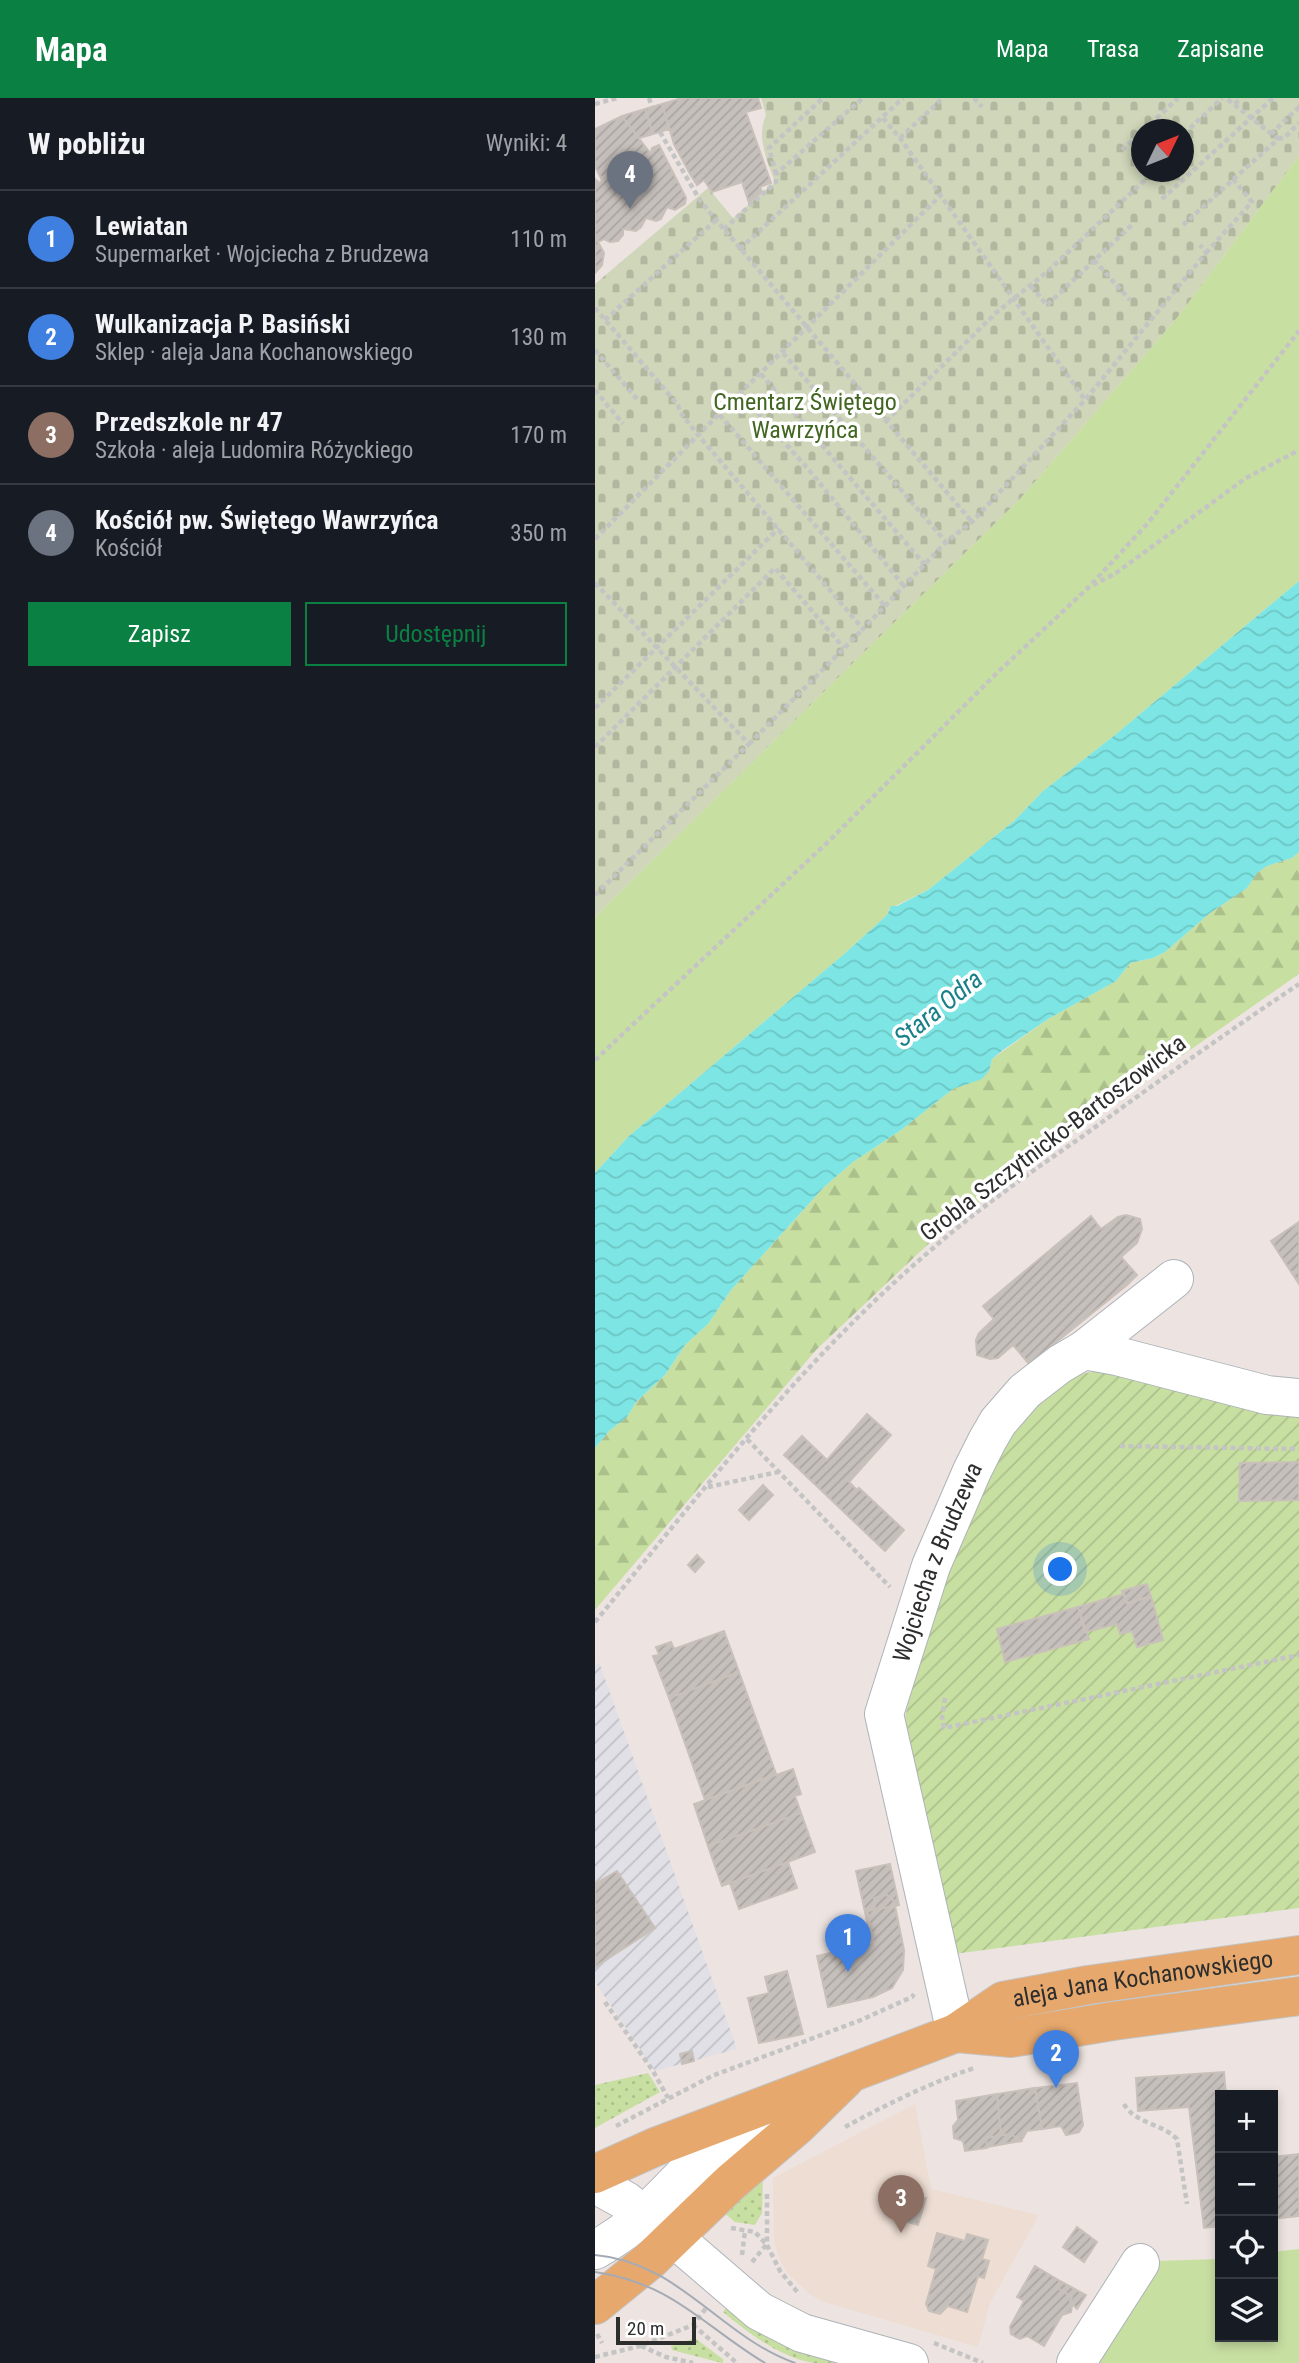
<!DOCTYPE html>
<html lang="pl">
<head>
<meta charset="utf-8">
<style>
	:root { --surface:#171b24; --page:#20242c; --text:#f1f3f6; --muted:#9ea1a6; --line:#363941; --accent:#0b8043 }
	body { margin:0; font-family:"Roboto Condensed",sans-serif; background:var(--page); color:var(--text) }
	.controls { position:absolute; right:21px; bottom:21px; display:grid; overflow:hidden; border-radius:0px; box-shadow:0 4px 10px #0003 }
	.controls button { width:63px; height:63px; display:grid; place-items:center; padding:0; border:0; border-bottom:2px solid var(--line); background:var(--surface); color:var(--text); font:35px sans-serif }
	.compass { position:absolute; left:536px; top:21px; width:63px; height:63px; border-radius:50%; background:var(--surface); box-shadow:0 4px 10px #0003; rotate:47deg }
	.scale { position:absolute; left:21px; bottom:18px; width:80px; box-sizing:border-box; padding-left:7px; border:4px solid #2d2d2d; border-top:0; font-size:19px; line-height:24px; white-space:nowrap; color:#2d2d2d; -webkit-text-stroke:5px #fff; paint-order:stroke }
	.you { position:absolute; left:466px; top:1472px; width:24px; height:24px; margin:-18px; border:5px solid #fff; border-radius:50%; background:#1a73e8; box-shadow:0 0 0 10px #1a73e833 }
	.badge { display:grid; place-items:center; width:46px; height:46px; border-radius:50%; background:var(--accent); color:#fff; font-size:23px; font-weight:700 }
	.pin { position:absolute; translate:-50% -58px; filter:drop-shadow(0 2px 4px #0008) }
	.pin::after { content:''; position:absolute; top:37px; width:24px; height:21px; background:inherit; clip-path:polygon(0 0,100% 0,50% 100%) }
	.list { margin:0; padding:0; list-style:none }
	h2 { display:flex; justify-content:space-between; align-items:center; height:91px; margin:0; padding:0 28px; font-size:30px }
	h2 small { font-size:23px; font-weight:400; color:var(--muted) }
	.list li { display:grid; grid-template-columns:46px 1fr auto; gap:21px; align-items:center; box-sizing:border-box; height:98px; padding:0 28px; border-top:2px solid var(--line) }
	.list b { display:block; font-size:26px; white-space:nowrap }
	.list p { margin:0; font-size:23px; white-space:nowrap; color:var(--muted) }
	.list em { font-size:23px; font-style:normal; color:var(--muted) }
	.actions { display:flex; gap:14px; padding:21px 28px }
	.actions a { flex:1; padding:16px 0; border:2px solid var(--accent); border-radius:0px; text-align:center; font-size:24px; color:var(--accent) }
	.actions .main { background:var(--accent); color:#fff }
	.icon { flex:none; width:38px; height:38px; fill:none; stroke:currentColor; stroke-width:2; stroke-linecap:round; stroke-linejoin:round }
	.map { position:relative; flex:none; width:704px; height:2265px; overflow:hidden }
	header { display:flex; align-items:center; gap:42px; box-sizing:border-box; height:98px; padding:0 35px; background:var(--accent); color:#fff }
	header strong { font-size:33px }
	nav { display:flex; gap:38px; margin-inline-start:auto; font-size:24px }
	main { display:flex }
	aside { flex:1; background:var(--surface) }
	.map>svg:first-child { display:block }
</style>
</head>
<body>
<header>
<strong>Mapa</strong>
<nav><a>Mapa</a><a>Trasa</a><a>Zapisane</a></nav>
</header>
<main>
<aside>
<h2>W pobliżu<small>Wyniki: 4</small></h2>
<ul class="list">
<li><span class="badge" style="background:#3f7fe0">1</span><div><b>Lewiatan</b><p>Supermarket · Wojciecha z Brudzewa</p></div><em>110 m</em></li>
<li><span class="badge" style="background:#3f7fe0">2</span><div><b>Wulkanizacja P. Basiński</b><p>Sklep · aleja Jana Kochanowskiego</p></div><em>130 m</em></li>
<li><span class="badge" style="background:#8d6e63">3</span><div><b>Przedszkole nr 47</b><p>Szkoła · aleja Ludomira Różyckiego</p></div><em>170 m</em></li>
<li><span class="badge" style="background:#6b7280">4</span><div><b>Kościół pw. Świętego Wawrzyńca</b><p>Kościół</p></div><em>350 m</em></li>
</ul>
<div class="actions"><a class="main">Zapisz</a><a>Udostępnij</a></div>
</aside>
<div class="map">
<svg width="704" height="2265" viewBox="0 0 704 2265">
	<defs>
		<pattern id="industrial-furrows" width="10" height="10" patternUnits="userSpaceOnUse" patternTransform="scale(1.75)"><rect width="10" height="10" fill="#e0e0e6"/><path d="M-1 1l2-2M0 10L10 0M9 11l2-2" fill="none" stroke="#c0c0c6"/></pattern>
		<pattern id="grass-dots" width="8" height="8" patternUnits="userSpaceOnUse" patternTransform="scale(1.75)"><rect width="8" height="8" fill="#c8dfa2"/><path d="M2 2h.1M6 6h.1" fill="none" stroke="#acc08c" stroke-width="1.8" stroke-linecap="round"/></pattern>
		<pattern id="forest-firs" width="22" height="20" patternUnits="userSpaceOnUse" patternTransform="scale(1.75)"><rect width="22" height="20" fill="#c8dfa2"/><path d="M5 1l3.5 6h-7zM16 11l3.5 6h-7z" fill="#acc08c"/></pattern>
		<pattern id="cemetery-stones" width="16" height="16" patternUnits="userSpaceOnUse" patternTransform="scale(1.75)"><rect width="16" height="16" fill="#cfd6b9"/><path d="M2 7V4a2 2 0 0 1 4 0v3zM10 15v-3a2 2 0 0 1 4 0v3z" fill="#b2b89f"/></pattern>
		<pattern id="garden-furrows" width="10" height="10" patternUnits="userSpaceOnUse" patternTransform="scale(1.75)"><rect width="10" height="10" fill="#c8dfa2"/><path d="M-1 1l2-2M0 10L10 0M9 11l2-2" fill="none" stroke="#acc08c"/></pattern>
		<pattern id="water-waves" width="16" height="10" patternUnits="userSpaceOnUse" patternTransform="scale(1.75)"><rect width="16" height="10" fill="#7de6e4"/><path d="M0 5q4-4 8 0t8 0" fill="none" stroke="#6cc6c4"/></pattern>
		<pattern id="building-hatch" width="6" height="6" patternUnits="userSpaceOnUse" patternTransform="scale(1.75)"><rect width="6" height="6" fill="#c6c0bc"/><path d="M-1 1l2-2M0 6l6-6M5 7l2-2" fill="none" stroke="#aaa5a2"/></pattern>
	</defs>
	<rect width="100%" height="100%" fill="#ede4e1"/>
	<path fill="url(#industrial-furrows)" d="M 4,1564 L 142,1951 L 60,1973 L 0,1884 L 0,1569 Z"/>
	<path fill="#edddd2" d="M 320,2006 L 336,2091 L 444,2117 L 395,2205 L 383,2249 L 229,2204 L 216,2197 L 192,2175 L 184,2160 L 179,2143 L 178,2080 Z"/>
	<path fill="url(#grass-dots)" d="M 53,1975 L 65,1994 L 0,2030 L 0,1987 Z
		M 168,2078 L 167,2115 L 160,2127 L 140,2124 L 128,2114 Z
		M 131,2210 L 149,2223 L 264,2265 C 250,2265 234,2265 219,2265 C 186,2260 153,2235 128,2214 Z
		M 100,2240 L 129,2262 L 127,2265 L 77,2252 L 76,2248 Z"/>
	<path fill="url(#forest-firs)" d="M 704,754 L 704,876 L 426,1070 L 345,1135 L 221,1252 L 0,1512 L 0,1350 L 14,1333 L 32,1319 L 41,1304 L 70,1277 L 90,1247 L 113,1226 L 136,1192 L 229,1089 L 258,1064 L 306,1032 L 358,991 L 394,973 L 397,961 L 453,921 L 521,883 L 535,865 L 558,860 L 570,854 L 615,815 L 652,790 L 661,775 L 672,768 L 697,760 Z"/>
	<path fill="url(#cemetery-stones)" fill-rule="evenodd" d="M 166,0 L 704,0 L 704,58 L 582,220 L 426,400 L 0,819 L 0,186 L 113,90 L 138,120 L 180,84 C 172,62 161,39 171,17 ZM 547,32 L 589,32 L 589,74 L 547,74 Z"/>
	<path fill="#c8dfa2" d="M 704,58 L 704,483 L 520,637 L 447,694 L 419,723 L 333,792 L 294,811 L 292,817 L 248,857 L 34,1038 L 0,1075 L 0,819 L 426,400 L 582,220 Z
		M 704,2151 L 704,2265 L 495,2265 L 559,2163 L 625,2161 L 625,2239 L 678,2239 L 678,2154 Z"/>
	<path fill="url(#garden-furrows)" d="M 510,1272 L 704,1313 L 704,1810 L 359,1856 L 310,1620 L 320,1573 L 349,1482 L 385,1393 L 431,1314 L 466,1286 L 484,1276 Z"/>
	<path fill="url(#water-waves)" d="M 704,483 L 704,754 L 697,760 L 672,768 L 662,775 L 652,790 L 615,815 L 570,854 L 558,860 L 535,865 L 521,883 L 453,921 L 408,952 L 397,961 L 394,973 L 387,981 L 358,991 L 306,1032 L 258,1064 L 229,1089 L 136,1192 L 113,1226 L 90,1247 L 70,1277 L 41,1304 L 32,1319 L 14,1333 L 0,1350 L 0,1075 L 34,1038 L 248,857 L 292,817 L 296,808 L 302,808 L 333,792 L 419,723 L 447,694 L 520,637 Z"/>
	<path fill="url(#building-hatch)" stroke="#c9c0ba" stroke-width="2" d="M 87,0 L 163,0 L 166,10 L 151,14 L 176,85 L 165,89 L 167,94 L 154,105 L 147,84 L 117,94 L 109,82 L 102,87 L 95,76 L 79,46 L 67,6 Z
		M 67,6 L 74,31 L 58,36 L 50,11 Z
		M 50,11 L 58,36 L 44,40 L 27,18 Z
		M 27,18 L 55,55 L 6,80 L 0,69 L 0,31 Z
		M 64,47 L 91,100 L 90,106 L 80,112 L 72,109 L 66,121 L 61,123 L 51,120 L 46,129 L 41,133 L 28,131 L 28,137 L 23,143 L 15,144 L 9,141 L 3,144 L 9,155 L 7,167 L 0,175 L 0,81 L 4,85 L 7,83 L 6,80 L 56,56 L 57,50 Z
		M 531,1117 L 545,1121 L 547,1131 L 542,1145 L 526,1159 L 542,1177 L 532,1187 L 434,1266 L 418,1247 L 403,1260 L 395,1261 L 382,1257 L 381,1242 L 384,1235 L 399,1221 L 388,1208 L 496,1118 L 506,1131 L 523,1119 Z
		M 704,1124 L 704,1186 L 676,1143 Z
		M 272,1316 L 296,1337 L 254,1384 L 262,1392 L 264,1390 L 309,1432 L 290,1453 L 189,1357 L 207,1338 L 232,1362 Z
		M 704,1364 L 704,1402 L 644,1403 L 645,1365 Z
		M 168,1387 L 178,1397 L 154,1422 L 144,1412 Z
		M 102,1457 L 109,1464 L 100,1474 L 93,1467 Z
		M 552,1486 L 556,1499 L 532,1505 L 527,1493 Z
		M 529,1496 L 532,1505 L 556,1498 L 568,1542 L 542,1549 L 537,1533 L 525,1536 L 522,1526 L 490,1534 L 483,1509 Z
		M 483,1509 L 494,1541 L 410,1564 L 402,1531 Z
		M 129,1533 L 144,1574 L 74,1600 L 58,1558 L 64,1557 L 61,1549 L 76,1544 L 79,1551 Z
		M 144,1574 L 181,1676 L 110,1702 L 74,1600 Z
		M 198,1671 L 206,1696 L 200,1698 L 206,1715 L 113,1748 L 99,1706 Z
		M 206,1715 L 220,1754 L 127,1788 L 113,1748 Z
		M 193,1764 L 202,1790 L 144,1811 L 135,1785 Z
		M 295,1766 L 304,1807 L 300,1808 L 298,1802 L 292,1797 L 279,1800 L 280,1809 L 272,1813 L 279,1845 L 277,1846 L 261,1773 Z
		M 22,1773 L 60,1830 L 0,1869 L 0,1786 Z
		M 292,1797 L 298,1802 L 300,1808 L 272,1813 L 280,1809 L 279,1800 Z
		M 300,1808 L 309,1852 L 308,1872 L 297,1890 L 278,1899 L 233,1909 L 222,1858 L 279,1845 L 272,1813 Z
		M 192,1873 L 208,1936 L 164,1945 L 153,1900 L 174,1895 L 170,1879 Z
		M 97,1953 L 99,1963 L 87,1966 L 85,1956 Z
		M 629,1974 L 631,1997 L 625,1997 L 625,2128 L 609,2130 L 594,2009 L 543,2013 L 541,1980 Z
		M 482,1985 L 488,2027 L 484,2034 L 471,2037 L 466,2028 L 447,2031 L 440,1990 Z
		M 440,1990 L 447,2031 L 432,2033 L 426,2043 L 416,2036 L 406,2037 L 402,1996 Z
		M 402,1996 L 406,2037 L 391,2040 L 392,2050 L 370,2053 L 368,2043 L 359,2040 L 358,2028 L 363,2022 L 361,2003 Z
		M 416,2036 L 426,2043 L 392,2049 L 391,2040 Z
		M 704,2056 L 704,2118 L 678,2121 L 678,2059 Z
		M 331,2100 L 323,2127 L 307,2122 L 313,2101 Z
		M 482,2129 L 502,2144 L 489,2164 L 468,2149 Z
		M 342,2135 L 370,2143 L 372,2136 L 393,2142 L 387,2161 L 394,2163 L 389,2180 L 383,2178 L 372,2214 L 353,2208 L 345,2216 L 334,2213 L 331,2206 L 341,2171 L 333,2168 Z
		M 440,2168 L 465,2183 L 461,2189 L 477,2199 L 475,2204 L 477,2208 L 476,2214 L 467,2217 L 449,2248 L 432,2238 L 425,2241 L 416,2236 L 415,2229 L 429,2203 L 422,2199 Z
		M 465,2183 L 491,2197 L 482,2211 L 475,2204 L 477,2199 L 461,2189 Z"/>
	<g fill="none" stroke-linecap="round" stroke-linejoin="round">
		<defs>
			<g id="minor">
				<path d="M 489,1252 L 579,1181"/>
				<path id="s1" d="M 361,1935 L 289,1616 L 336,1468 L 377,1373 L 392,1343 L 403,1324 L 430,1293 L 465,1266 L 489,1252 L 522,1258 L 672,1297 L 704,1300"/>
				<path d="M 0,2086 L 31,2103 L 79,2140 L 164,2213 L 207,2235 L 314,2265"/>
				<path d="M 0,2152 C 33,2134 53,2114 79,2087 C 105,2060 134,2036 163,2012"/>
				<path d="M 481,2265 L 545,2165"/>
			</g>
			<g id="major">
				<path d="M 361,1935 L 416,1940 L 518,1923 L 704,1898"/>
				<path id="s2" d="M 0,2076 L 60,2049 L 361,1935 L 408,1903 L 493,1887 L 704,1857"/>
				<path d="M 0,2207 L 54,2163 L 135,2085 L 203,2027 L 250,1981"/>
			</g>
		</defs>
		<use href="#minor" stroke="#adb3b8" stroke-width="40"/>
		<use href="#major" stroke="#c4c4c4" stroke-width="40"/>
		<path stroke="#c4c4c4" stroke-width="4.5" stroke-dasharray="5 3.5" stroke-linecap="butt" d="M 54,0 L 57,9
			M 379,0 L 387,9
			M 0,6 L 22,0
			M 640,6 L 646,0
			M 288,20 L 305,40 L 490,302
			M 549,32 L 583,0
			M 65,34 L 106,104 L 377,424
			M 589,36 L 627,0
			M 676,36 L 704,9
			M 305,40 L 348,0
			M 683,41 L 690,39 L 704,25
			M 527,52 L 547,34
			M 546,75 L 548,74
			M 181,76 L 174,50 L 228,0
			M 567,101 L 678,0
			M 588,127 L 683,41 L 631,0
			M 129,131 L 181,84 L 181,76 L 268,0
			M 145,151 L 308,0
			M 611,155 L 657,104 L 638,81
			M 499,162 L 535,202
			M 436,188 L 452,207 L 539,125
			M 0,210 L 83,307 L 85,314 L 104,338 L 268,531 L 351,444 L 377,424 L 490,302 L 611,155 L 605,147
			M 10,222 L 121,122
			M 0,252 L 42,301
			M 188,255 L 351,444
			M 166,276 L 329,466
			M 0,292 L 28,326
			M 146,296 L 214,372 L 308,487
			M 291,323 L 402,214 L 452,174 L 551,81
			M 0,441 L 124,316
			M 0,485 L 154,646 L 0,797
			M 498,487 L 521,475 L 651,380 L 704,352
			M 289,507 L 124,316 L 345,98
			M 0,610 L 184,430
			M 154,646 L 268,531
			M 0,649 L 180,470 L 249,550
			M 0,962 L 234,743 L 401,576 L 494,489 L 553,425 L 704,233
			M 152,1341 L 295,1489
			M 525,1348 L 704,1351
			M 113,1389 L 183,1374
			M 0,1524 C 105,1396 209,1260 336,1152 C 384,1110 436,1074 488,1038 C 559,986 631,935 704,886
			M 350,1600 L 347,1619 L 349,1630 L 704,1557
			M 10,1904 L 58,1973 L 73,2000
			M 529,2006 C 539,2025 568,2026 582,2041 L 592,2106
			M 21,2028 L 117,1978 L 266,1922 L 317,1899 L 319,1896
			M 250,2029 C 292,2006 333,1986 379,1970
			M 172,2096 L 172,2147 L 185,2173 L 204,2196
			M 136,2130 L 160,2134 L 171,2146
			M 147,2157 L 150,2133
			M 157,2164 L 171,2147
			M 98,2227 L 142,2265
			M 2,2236 L 7,2245
			M 339,2245 L 388,2265
			M 46,2248 L 71,2259 L 98,2265
			M 0,2259 L 45,2248 L 98,2227 L 111,2210"/>
		<use href="#minor" stroke="#fff" stroke-width="38"/>
		<use href="#major" stroke="#e6a86d" stroke-width="38"/>
		<path stroke="#a4abb5" stroke-width="2" d="M 0,2157 C 84,2164 126,2239 200,2265
			M 0,2174 C 79,2186 107,2227 170,2265"/>
	</g>
	<g text-anchor="middle" dominant-baseline="central" stroke-width="7" stroke-linejoin="round" paint-order="stroke">
		<g font-size="24" fill="#426621" stroke="#fff">
			<text x="210" y="304">Cmentarz Świętego<tspan x="210" dy="28">Wawrzyńca</tspan></text>
		</g>
		<g font-size="24" fill="#2d2d2d" stroke="#fff">
			<text transform="translate(458 1040) rotate(-37)">Grobla Szczytnicko-Bartoszowicka</text>
			<text stroke="none"><textPath href="#s1" startOffset="488">Wojciecha z Brudzewa</textPath></text>
			<text stroke="none"><textPath href="#s2" startOffset="586">aleja Jana Kochanowskiego</textPath></text>
		</g>
		<g font-size="26" font-style="italic" fill="#188188" stroke="#fff">
			<text transform="translate(343 910) rotate(-39)">Stara Odra</text>
		</g>
	</g>
</svg>
<div class="controls">
<button>+</button>
<button>−</button>
<button><svg class="icon" aria-label="locate" viewBox="0 0 24 24"><circle cx="12" cy="12" r="6"/><path d="M12 2v4M12 18v4M2 12h4M18 12h4"/></svg></button>
<button><svg class="icon" aria-label="layers" viewBox="0 0 24 24"><path d="M12 4l9 5-9 5-9-5zM3 14l9 5 9-5"/></svg></button>
</div>
<svg class="compass" viewBox="-18 -18 36 36"><path d="M0-13l5 13h-10z" fill="#e53935"/><path d="M0 13l5-13h-10z" fill="#9ea1a6"/></svg>
<div class="scale">20 m</div>
<div class="you"></div>
<div class="pin badge" style="left:253px;top:1874px;background:#3f7fe0">1</div>
<div class="pin badge" style="left:461px;top:1990px;background:#3f7fe0">2</div>
<div class="pin badge" style="left:306px;top:2135px;background:#8d6e63">3</div>
<div class="pin badge" style="left:35px;top:111px;background:#6b7280">4</div>
</div>
</main>
</body>
</html>
